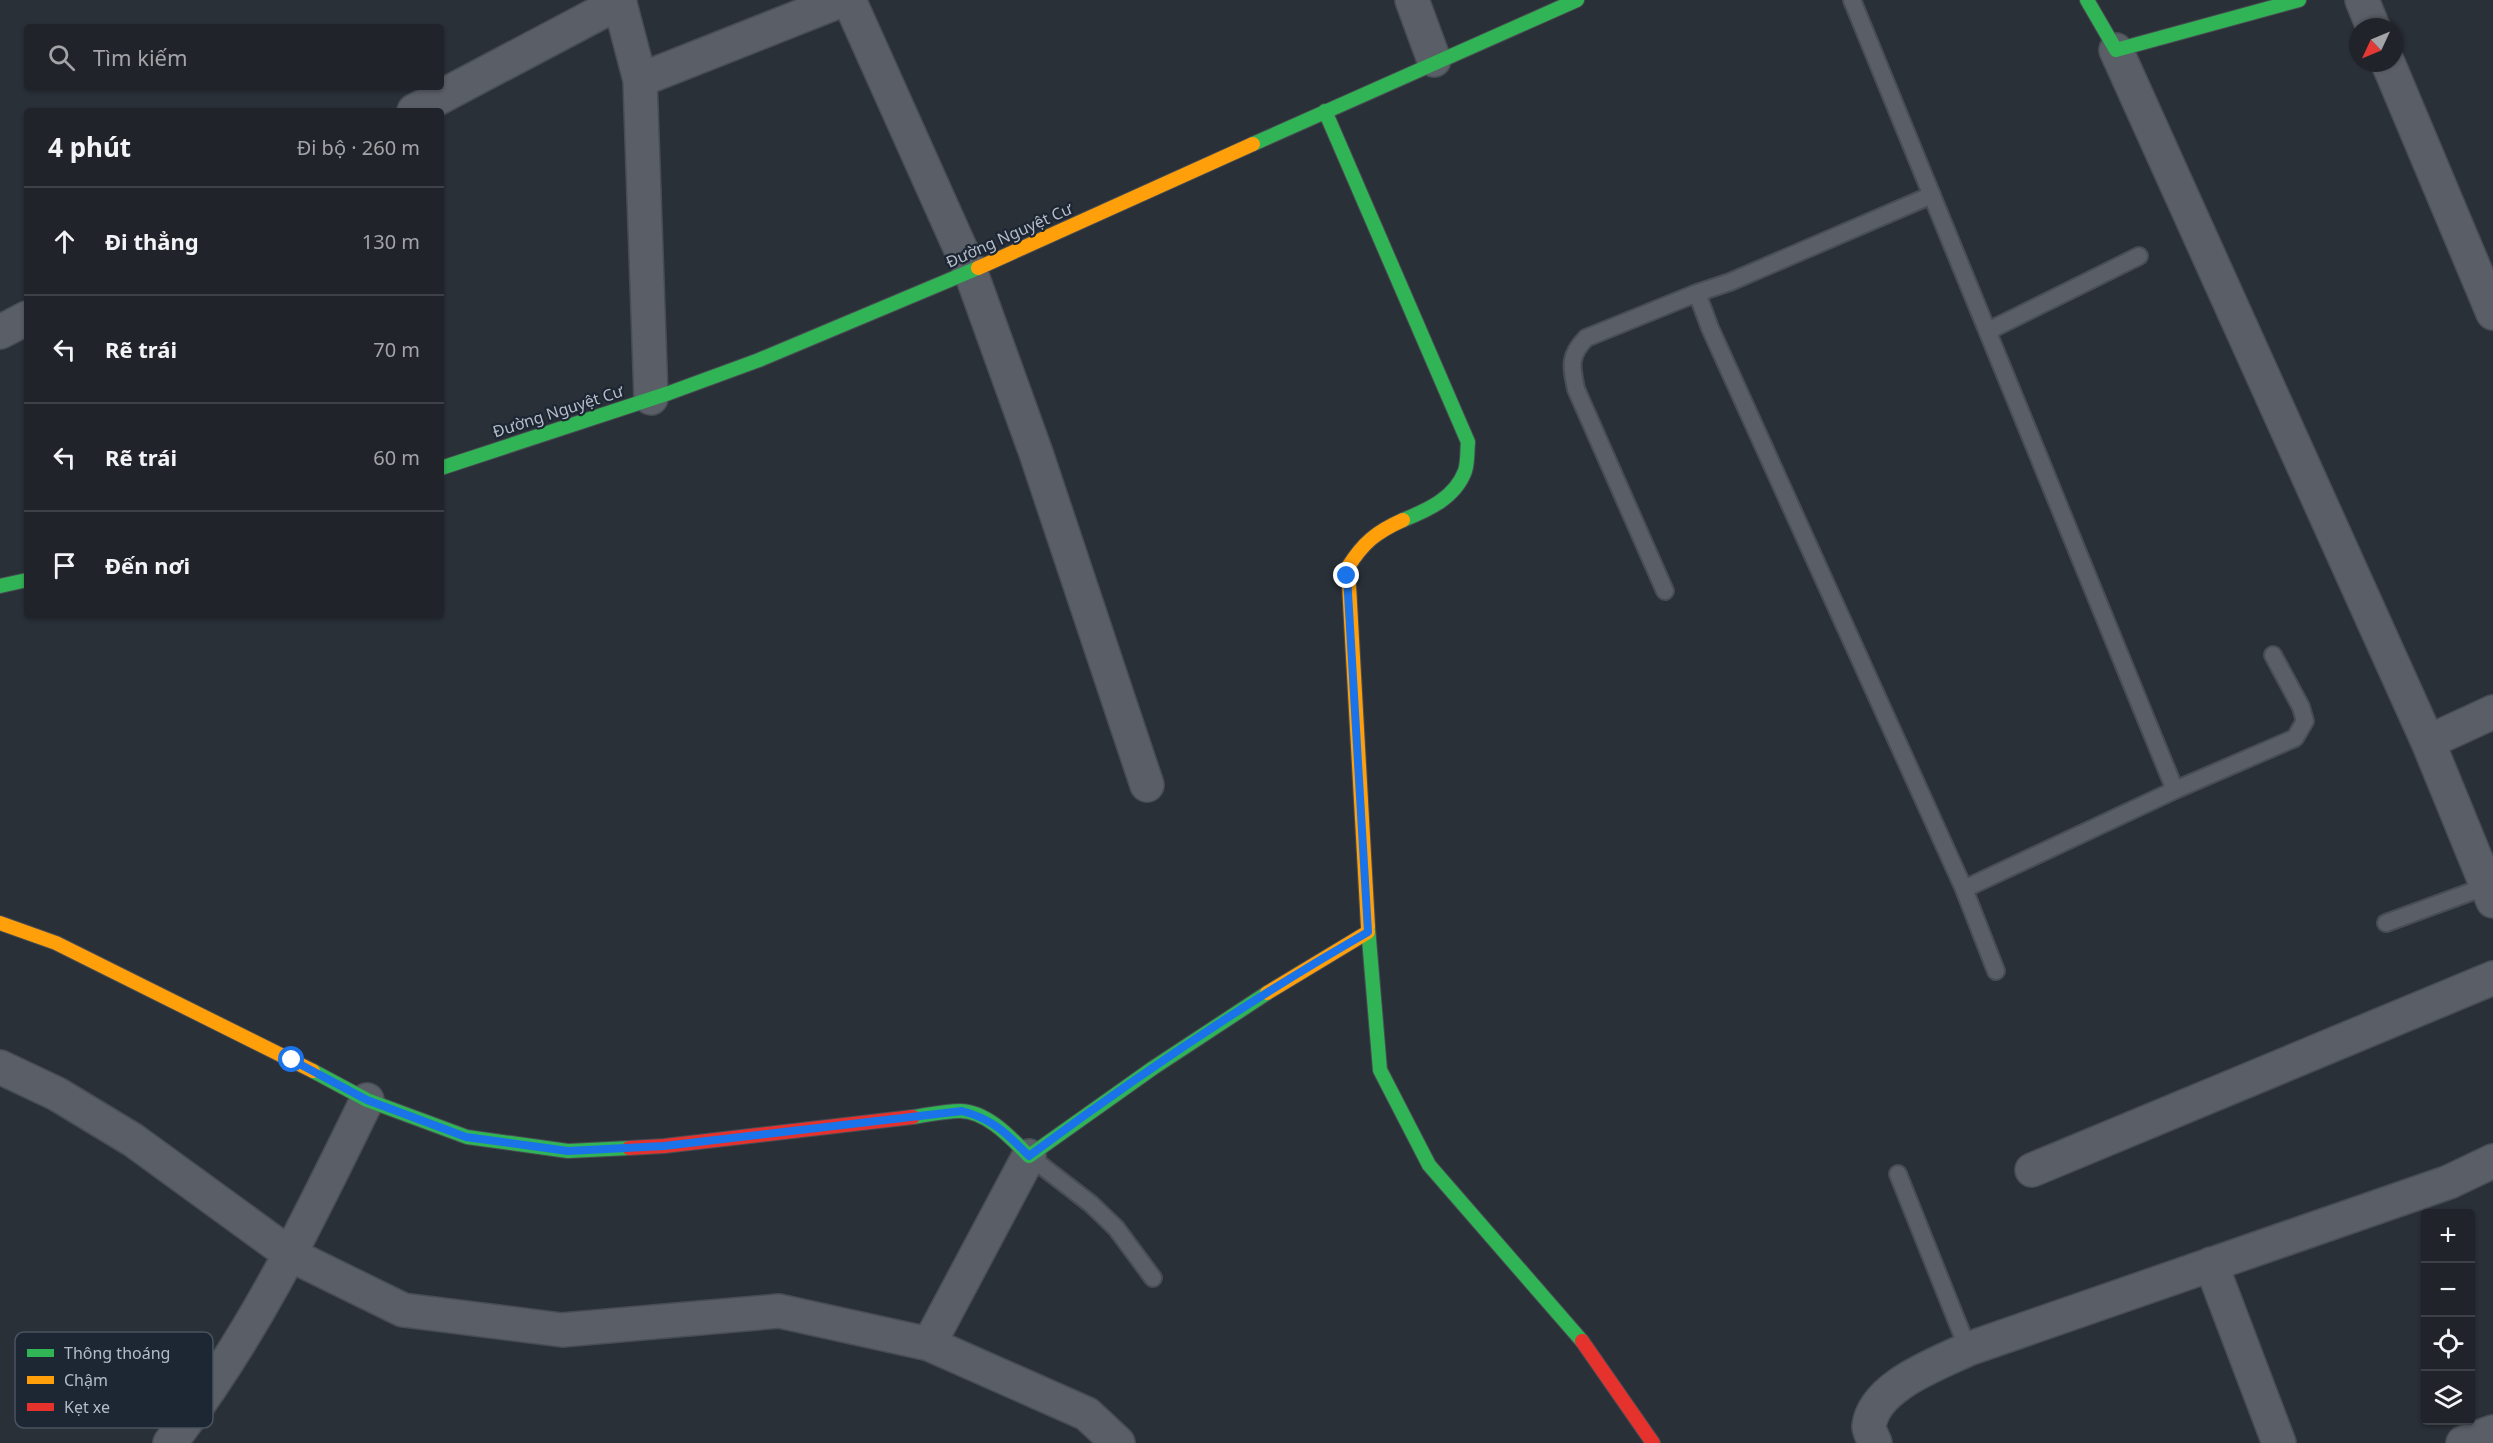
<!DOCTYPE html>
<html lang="vi">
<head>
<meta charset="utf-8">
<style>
	:root { --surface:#20242a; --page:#282c32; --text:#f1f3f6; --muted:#a2a4a8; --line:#3d4147 }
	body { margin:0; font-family:"Noto Sans",sans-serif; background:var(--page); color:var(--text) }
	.controls { position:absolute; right:18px; bottom:18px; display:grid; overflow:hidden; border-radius:6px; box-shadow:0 2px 4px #0004 }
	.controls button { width:54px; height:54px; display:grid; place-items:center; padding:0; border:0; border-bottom:2px solid var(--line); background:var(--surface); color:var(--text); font:30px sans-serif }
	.compass { position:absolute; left:2349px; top:18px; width:54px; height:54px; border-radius:50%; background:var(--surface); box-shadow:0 2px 4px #0004; rotate:226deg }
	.stop { position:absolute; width:18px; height:18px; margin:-14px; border:4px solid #1a73e8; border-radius:50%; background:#fff }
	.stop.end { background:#1a73e8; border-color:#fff; box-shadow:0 2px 6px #0008 }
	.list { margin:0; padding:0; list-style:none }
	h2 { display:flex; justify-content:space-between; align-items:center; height:78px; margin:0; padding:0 24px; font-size:26px }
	h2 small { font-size:20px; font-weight:400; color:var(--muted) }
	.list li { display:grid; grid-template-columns:39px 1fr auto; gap:18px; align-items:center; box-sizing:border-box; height:108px; padding:0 24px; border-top:2px solid var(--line) }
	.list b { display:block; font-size:22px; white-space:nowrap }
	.list em { font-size:20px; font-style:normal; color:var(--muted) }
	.icon { flex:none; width:33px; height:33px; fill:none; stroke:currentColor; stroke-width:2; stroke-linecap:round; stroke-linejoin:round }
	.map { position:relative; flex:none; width:2493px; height:1443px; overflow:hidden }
	.search { position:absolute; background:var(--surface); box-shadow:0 2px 4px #0004; left:24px; top:24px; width:420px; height:66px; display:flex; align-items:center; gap:15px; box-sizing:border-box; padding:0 21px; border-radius:6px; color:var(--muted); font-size:22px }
	.panel { position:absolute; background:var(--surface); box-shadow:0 2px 4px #0004; left:24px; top:108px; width:420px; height:510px; border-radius:6px }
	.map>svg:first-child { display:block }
</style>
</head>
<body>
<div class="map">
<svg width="2493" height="1443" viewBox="0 0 2493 1443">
	<rect width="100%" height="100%" fill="#2a3038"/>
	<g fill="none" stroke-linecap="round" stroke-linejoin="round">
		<defs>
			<path id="lane" d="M 1852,0 L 2175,790
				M 1932,195 L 1730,282 L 1697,293 L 1710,328 L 1964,889 L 1996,971
				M 1988,331 L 2139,256
				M 1665,591 L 1576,389 C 1571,365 1569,356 1586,338 L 1697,293
				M 1964,889 L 2175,790 L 2295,738 L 2305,721 L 2301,707 L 2273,655
				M 2386,923 L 2487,886
				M 1029,1156 L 1091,1204 L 1116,1228 L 1153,1278
				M 1898,1174 L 1968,1349"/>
			<path id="street" d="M 619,0 L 640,80 L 651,398
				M 849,0 L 970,270 L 1036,453 L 1147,785
				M 1412,0 L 1434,60
				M 2362,0 L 2373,27
				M 2116,50 L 2428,742 L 2493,901
				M 2388,63 L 2493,313
				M 640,80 L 842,0
				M 414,111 L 620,2
				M 0,332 L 27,318
				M 2428,742 L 2493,712
				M 0,1067 L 57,1094 L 133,1140 L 291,1255 L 403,1310 L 562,1330 L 779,1311 L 929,1344 L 1087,1414 L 1118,1443
				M 2032,1170 L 2493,978
				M 2211,1264 L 2279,1443
				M 929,1344 L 1029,1156
				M 170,1443 C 252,1338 309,1219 367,1100
				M 1875,1443 C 1873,1438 1869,1431 1869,1426 C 1874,1386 1937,1364 1968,1349 L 2449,1182 L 2493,1161
				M 2463,1443 L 2493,1432"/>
			<path id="fast" d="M 2087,0 L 2116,50 L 2299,0
				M 1325,111 L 1468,442 C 1467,451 1468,462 1465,471 C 1455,498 1428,510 1403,520
				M 1253,144 L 1577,0
				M 441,468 L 669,393 L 759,360 L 978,268
				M 0,586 L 27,580
				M 1368,927 L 1380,1070 L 1429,1165 L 1582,1341
				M 313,1071 L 367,1100 L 467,1137 L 568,1151 L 629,1148
				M 913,1117 C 928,1115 944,1111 960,1111 C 987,1111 1012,1139 1029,1156 L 1153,1068 L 1267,993"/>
			<path id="slow" d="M 978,268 L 1253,144
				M 0,923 L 56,943 L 313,1071
				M 1368,927 L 1348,567 C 1363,543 1376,532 1403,520
				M 1267,993 L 1368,932"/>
			<path id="jam" d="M 629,1148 L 664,1146 L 913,1117
				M 1582,1341 L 1653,1443"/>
		</defs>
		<use href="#lane" stroke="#484c53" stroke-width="20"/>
		<use href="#street" stroke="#484c53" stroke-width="36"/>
		<use href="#fast" stroke="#484c53" stroke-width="16"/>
		<use href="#slow" stroke="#484c53" stroke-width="16"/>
		<use href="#jam" stroke="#484c53" stroke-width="16"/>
		<use href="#lane" stroke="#5a5e66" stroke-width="16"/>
		<use href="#street" stroke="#5a5e66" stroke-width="33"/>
		<use href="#fast" stroke="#30b455" stroke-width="14"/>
		<use href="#slow" stroke="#ff9f0a" stroke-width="14"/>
		<use href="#jam" stroke="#e5322d" stroke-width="14"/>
	</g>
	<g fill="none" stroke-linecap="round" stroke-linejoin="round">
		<path stroke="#1a73e8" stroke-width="8" d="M 292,1060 L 367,1100 L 466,1137 L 568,1151 L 664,1146 L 962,1111 C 993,1119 1007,1134 1029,1156 C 1138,1075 1251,999 1368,932 L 1347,576"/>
	</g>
	<g text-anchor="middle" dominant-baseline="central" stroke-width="4.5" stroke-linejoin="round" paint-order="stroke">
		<g font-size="16" fill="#b4bcc9" stroke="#1d2633">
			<text transform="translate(1009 235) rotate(-24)">Đường Nguyệt Cư</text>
			<text transform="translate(558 411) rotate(-18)">Đường Nguyệt Cư</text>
		</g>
	</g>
	<rect x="15" y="1332" width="198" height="96" rx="9" fill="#1d2633" stroke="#4a5360" stroke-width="1.5"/>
	<rect x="27" y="1349" width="27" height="8" fill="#30b455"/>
	<rect x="27" y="1376" width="27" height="8" fill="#ff9f0a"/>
	<rect x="27" y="1403" width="27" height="8" fill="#e5322d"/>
	<g font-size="16" fill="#b4bcc9">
		<text x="64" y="1359">Thông thoáng</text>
		<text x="64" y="1386">Chậm</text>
		<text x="64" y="1413">Kẹt xe</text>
	</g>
</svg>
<div class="controls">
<button>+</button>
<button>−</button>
<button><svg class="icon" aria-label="locate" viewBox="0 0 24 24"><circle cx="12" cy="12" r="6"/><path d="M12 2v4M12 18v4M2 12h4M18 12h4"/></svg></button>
<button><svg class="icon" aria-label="layers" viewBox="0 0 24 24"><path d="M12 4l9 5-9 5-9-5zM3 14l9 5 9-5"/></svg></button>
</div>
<svg class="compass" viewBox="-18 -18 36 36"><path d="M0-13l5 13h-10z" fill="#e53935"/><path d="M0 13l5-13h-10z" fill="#a2a4a8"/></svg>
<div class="stop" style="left:292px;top:1060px"></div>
<div class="stop end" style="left:1347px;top:576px"></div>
<div class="search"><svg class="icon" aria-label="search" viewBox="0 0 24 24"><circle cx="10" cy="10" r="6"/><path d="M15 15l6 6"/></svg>Tìm kiếm</div>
<section class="panel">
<h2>4 phút<small>Đi bộ · 260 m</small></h2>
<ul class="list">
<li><svg class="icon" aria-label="ahead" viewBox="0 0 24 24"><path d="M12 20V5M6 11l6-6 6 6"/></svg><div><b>Đi thẳng</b></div><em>130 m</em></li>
<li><svg class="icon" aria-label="left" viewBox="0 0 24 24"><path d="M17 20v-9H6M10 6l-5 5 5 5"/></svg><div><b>Rẽ trái</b></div><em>70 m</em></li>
<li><svg class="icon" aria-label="left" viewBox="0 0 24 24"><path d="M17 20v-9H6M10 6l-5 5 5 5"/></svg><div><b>Rẽ trái</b></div><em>60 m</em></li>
<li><svg class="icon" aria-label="arrive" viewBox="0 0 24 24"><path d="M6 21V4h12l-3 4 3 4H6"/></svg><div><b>Đến nơi</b></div></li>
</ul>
</section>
</div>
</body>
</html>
